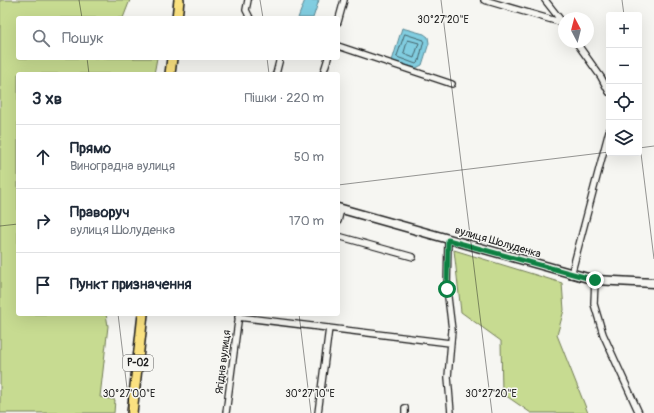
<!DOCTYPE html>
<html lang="uk">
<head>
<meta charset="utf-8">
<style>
	:root { --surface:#fff; --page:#f2f2f3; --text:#1f2937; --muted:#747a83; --line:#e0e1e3 }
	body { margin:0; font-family:Pangolin,sans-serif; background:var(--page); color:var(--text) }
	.controls { position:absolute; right:12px; top:12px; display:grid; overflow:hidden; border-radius:4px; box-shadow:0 4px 16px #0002 }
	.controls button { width:36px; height:36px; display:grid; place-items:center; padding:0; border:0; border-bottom:1px solid var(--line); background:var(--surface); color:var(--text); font:20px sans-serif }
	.compass { position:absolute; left:558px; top:12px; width:36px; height:36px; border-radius:50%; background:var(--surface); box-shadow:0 4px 16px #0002; rotate:353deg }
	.stop { position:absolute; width:12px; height:12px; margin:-9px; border:3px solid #0b8043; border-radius:50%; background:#fff }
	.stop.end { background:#0b8043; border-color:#fff; box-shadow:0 1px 4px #0008 }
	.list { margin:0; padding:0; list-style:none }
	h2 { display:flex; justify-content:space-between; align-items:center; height:52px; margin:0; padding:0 16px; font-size:17px }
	h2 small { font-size:13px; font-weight:400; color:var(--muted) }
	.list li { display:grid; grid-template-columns:26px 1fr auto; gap:12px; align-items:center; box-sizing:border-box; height:64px; padding:0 16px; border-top:1px solid var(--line) }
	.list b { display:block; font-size:15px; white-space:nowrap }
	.list p { margin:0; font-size:13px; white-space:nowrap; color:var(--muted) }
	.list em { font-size:13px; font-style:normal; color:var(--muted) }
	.icon { flex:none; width:22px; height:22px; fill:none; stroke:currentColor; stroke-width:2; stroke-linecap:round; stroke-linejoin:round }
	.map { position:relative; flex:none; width:654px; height:413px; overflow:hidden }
	.search { position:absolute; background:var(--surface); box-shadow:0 4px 16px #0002; left:16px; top:16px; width:324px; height:44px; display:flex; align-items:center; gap:10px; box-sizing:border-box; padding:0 14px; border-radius:4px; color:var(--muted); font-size:15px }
	.panel { position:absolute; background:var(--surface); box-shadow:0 4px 16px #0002; left:16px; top:72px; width:324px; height:244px; border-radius:4px }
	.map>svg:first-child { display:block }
</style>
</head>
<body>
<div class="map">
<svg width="654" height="413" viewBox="0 0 654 413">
	<rect width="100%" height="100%" fill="#f6f6f2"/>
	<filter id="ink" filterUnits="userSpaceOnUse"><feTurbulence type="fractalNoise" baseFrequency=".025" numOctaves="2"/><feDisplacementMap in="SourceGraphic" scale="8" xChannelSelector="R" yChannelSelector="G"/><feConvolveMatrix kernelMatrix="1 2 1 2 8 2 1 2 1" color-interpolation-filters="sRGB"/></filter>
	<g filter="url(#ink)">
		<path fill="#c7db91" stroke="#727c56" d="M 0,0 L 130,0 L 123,18 L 18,18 L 18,58 L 157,58 L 154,74 L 18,74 L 18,314 L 106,314 L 108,326 L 100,397 L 115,400 L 114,413 L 0,413 Z
			M 454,250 L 562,283 L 564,310 L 557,335 L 588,413 L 531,413 L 502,393 L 501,341 L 461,312 Z"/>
		<path fill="#81cde0" stroke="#598692" d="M 305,0 L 319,0 L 313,18 L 298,18 Z
			M 402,28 L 424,34 L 428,37 L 429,43 L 422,65 L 416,68 L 392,61 Z"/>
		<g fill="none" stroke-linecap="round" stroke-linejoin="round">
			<path stroke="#44636a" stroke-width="1" d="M 405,34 L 424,40 L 419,61 L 416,64 L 397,57 Z
				M 408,40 L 419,43 L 414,58 L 404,54 Z"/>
			<defs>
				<path id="street" d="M 248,0 L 246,10 L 250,18
					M 484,0 L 563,23
					M 545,0 L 563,23
					M 338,22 L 344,0
					M 576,42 L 601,77 L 609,92
					M 338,46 L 452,84
					M 276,74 L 280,58
					M 323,74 L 328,58
					M 338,221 L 341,209
					M 338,236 L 413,257
					M 448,240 L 447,289 L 452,330 L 448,377 L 451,413
					M 571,275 L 609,131
					M 595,280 L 594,304 L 603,334 L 639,413
					M 238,317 L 450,343
					M 405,408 L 405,413
					M 226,413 L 239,314
					M 318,413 L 329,328"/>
				<path id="secondary" d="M 338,208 L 595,280 L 654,283"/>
				<path id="primary" d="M 177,18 L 179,0
					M 170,74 L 172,58
					M 132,413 L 143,314"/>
			</defs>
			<use href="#street" stroke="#1c1c1c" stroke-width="8"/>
			<use href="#secondary" stroke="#1c1c1c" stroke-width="11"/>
			<use href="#primary" stroke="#1c1c1c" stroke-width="12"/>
			<use href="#street" stroke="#f6f6f2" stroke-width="5.5"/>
			<use href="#secondary" stroke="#f6f6f2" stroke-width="8"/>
			<use href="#primary" stroke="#fae180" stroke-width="9"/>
		</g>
	</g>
	<g fill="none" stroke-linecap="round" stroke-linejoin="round" filter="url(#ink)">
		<path stroke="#0b8043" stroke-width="5" d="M 447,289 L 448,240 L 595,280"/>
	</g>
	<path fill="none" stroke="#1c1c1c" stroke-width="1" stroke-opacity="0.45" d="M 79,0 L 82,18M 260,0 L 263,18M 441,0 L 492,413M 622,0 L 624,15M 87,58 L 89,74M 267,58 L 269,74M 639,137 L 654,259M 639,148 L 654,146M 338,185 L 609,152M 0,226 L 18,224M 118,314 L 130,413M 299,314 L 311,413"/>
	<g text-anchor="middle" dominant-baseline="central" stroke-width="3" stroke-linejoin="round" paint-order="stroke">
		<rect fill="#f6f6f2" stroke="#5d5d5c" stroke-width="1" x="123" y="355" width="30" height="16" rx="3"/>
		<g font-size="10" font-weight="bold" fill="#1c1c1c">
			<text x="138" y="363">Р-02</text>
		</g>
		<g font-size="11" fill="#1c1c1c" stroke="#f6f6f2">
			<text transform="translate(498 242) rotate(16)">вулиця Шолуденка</text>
			<text transform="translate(223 362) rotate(-83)">Ягідна вулиця</text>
		</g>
	</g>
	<g font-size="10" text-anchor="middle" fill="#1c1c1c" stroke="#f6f6f2" stroke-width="3" stroke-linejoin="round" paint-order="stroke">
		<text x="443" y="23">30°27'20"E</text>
		<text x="129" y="397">30°27'00"E</text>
		<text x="310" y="397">30°27'10"E</text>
		<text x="491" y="397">30°27'20"E</text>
	</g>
</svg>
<div class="controls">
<button>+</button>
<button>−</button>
<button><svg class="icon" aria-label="locate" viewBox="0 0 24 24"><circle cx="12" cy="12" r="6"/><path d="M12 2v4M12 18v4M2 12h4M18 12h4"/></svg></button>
<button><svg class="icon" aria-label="layers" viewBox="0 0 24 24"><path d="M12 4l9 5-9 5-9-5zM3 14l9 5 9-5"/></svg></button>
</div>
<svg class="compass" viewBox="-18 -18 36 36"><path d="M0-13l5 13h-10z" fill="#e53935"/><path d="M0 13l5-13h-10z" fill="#747a83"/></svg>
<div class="stop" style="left:447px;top:289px"></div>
<div class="stop end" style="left:595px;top:280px"></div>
<div class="search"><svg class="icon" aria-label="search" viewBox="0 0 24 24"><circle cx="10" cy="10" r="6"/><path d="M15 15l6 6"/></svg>Пошук</div>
<section class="panel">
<h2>3 хв<small>Пішки · 220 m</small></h2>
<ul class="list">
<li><svg class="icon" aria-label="ahead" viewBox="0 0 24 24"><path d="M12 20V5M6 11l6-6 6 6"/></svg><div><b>Прямо</b><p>Виноградна вулиця</p></div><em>50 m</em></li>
<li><svg class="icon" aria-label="right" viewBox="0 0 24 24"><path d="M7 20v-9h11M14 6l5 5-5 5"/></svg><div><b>Праворуч</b><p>вулиця Шолуденка</p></div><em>170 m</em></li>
<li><svg class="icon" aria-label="arrive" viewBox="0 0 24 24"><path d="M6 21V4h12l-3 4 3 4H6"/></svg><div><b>Пункт призначення</b></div></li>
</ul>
</section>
</div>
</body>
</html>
